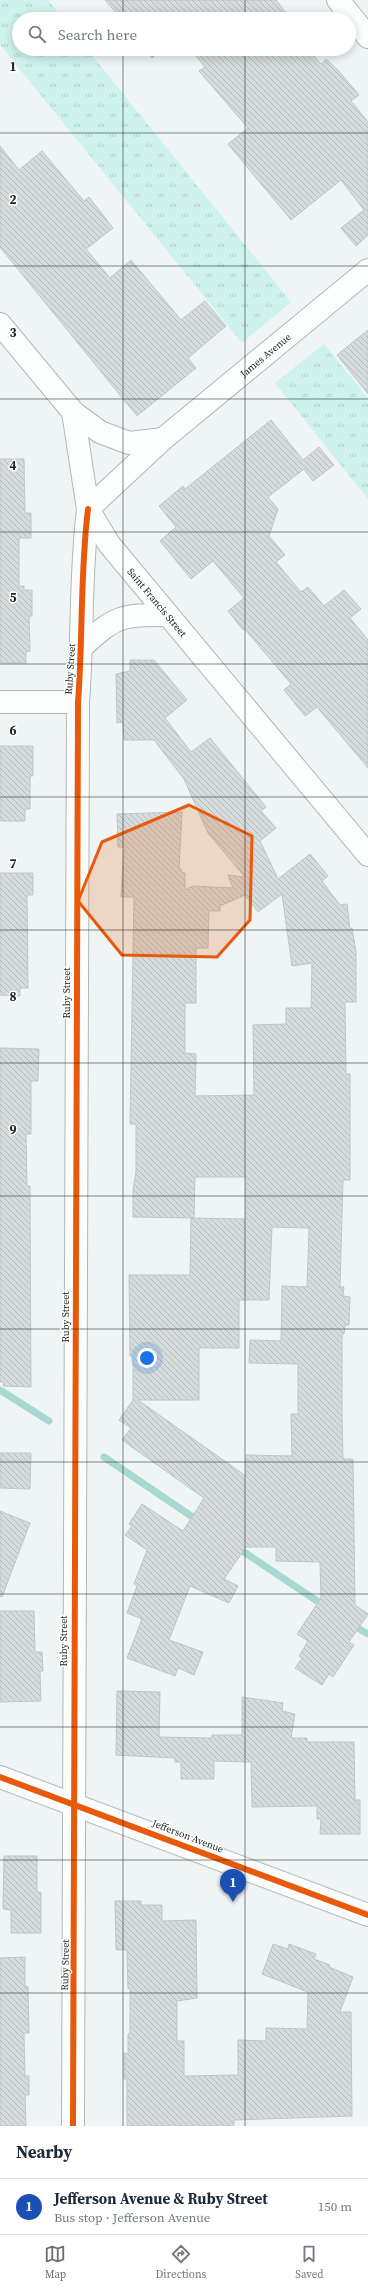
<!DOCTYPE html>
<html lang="en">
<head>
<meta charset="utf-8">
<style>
	:root { --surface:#fff; --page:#f6f6f7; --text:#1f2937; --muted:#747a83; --line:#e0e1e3; --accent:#696f6e }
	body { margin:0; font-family:"Source Serif 4",serif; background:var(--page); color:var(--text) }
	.you { position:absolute; left:147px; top:1358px; width:14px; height:14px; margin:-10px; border:3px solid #fff; border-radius:50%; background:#1a73e8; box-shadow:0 0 0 6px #1a73e833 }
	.badge { display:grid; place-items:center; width:26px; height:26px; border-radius:50%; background:var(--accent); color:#fff; font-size:13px; font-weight:700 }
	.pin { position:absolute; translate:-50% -33px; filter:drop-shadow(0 1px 2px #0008) }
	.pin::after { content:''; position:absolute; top:21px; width:14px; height:12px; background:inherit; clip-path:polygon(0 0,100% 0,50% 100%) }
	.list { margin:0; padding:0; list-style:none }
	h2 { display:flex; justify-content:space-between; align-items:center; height:52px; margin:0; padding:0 16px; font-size:17px }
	h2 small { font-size:13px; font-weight:400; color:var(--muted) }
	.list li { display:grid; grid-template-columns:26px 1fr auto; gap:12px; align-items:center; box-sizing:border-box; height:56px; padding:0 16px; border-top:1px solid var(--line) }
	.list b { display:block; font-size:15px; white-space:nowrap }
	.list p { margin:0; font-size:13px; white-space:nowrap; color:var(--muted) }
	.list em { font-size:13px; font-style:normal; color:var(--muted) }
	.icon { flex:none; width:22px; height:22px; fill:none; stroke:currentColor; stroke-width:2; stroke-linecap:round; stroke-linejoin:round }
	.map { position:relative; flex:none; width:368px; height:2126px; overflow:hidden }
	.search { position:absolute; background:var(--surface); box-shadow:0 2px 10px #0003; left:12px; right:12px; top:12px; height:44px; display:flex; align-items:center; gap:10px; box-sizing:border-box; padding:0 14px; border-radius:22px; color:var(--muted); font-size:15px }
	.sheet { height:108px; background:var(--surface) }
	nav { display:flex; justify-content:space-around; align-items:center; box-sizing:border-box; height:56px; border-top:1px solid var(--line); background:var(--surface); font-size:11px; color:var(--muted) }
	nav a { display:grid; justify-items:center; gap:2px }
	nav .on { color:var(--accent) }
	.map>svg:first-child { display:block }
</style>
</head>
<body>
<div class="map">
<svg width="368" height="2126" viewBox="0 0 368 2126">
	<defs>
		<pattern id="grass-tufts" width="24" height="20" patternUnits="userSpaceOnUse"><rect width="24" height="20" fill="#cef3ed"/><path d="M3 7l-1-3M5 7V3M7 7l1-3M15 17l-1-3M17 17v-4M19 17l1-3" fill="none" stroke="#b1d0cb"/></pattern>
		<pattern id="building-back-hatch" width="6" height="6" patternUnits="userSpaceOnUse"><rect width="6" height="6" fill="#d6dcdb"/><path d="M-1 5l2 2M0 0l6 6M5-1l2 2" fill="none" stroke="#b7bdbc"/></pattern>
	</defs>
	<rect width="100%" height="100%" fill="#eef5f4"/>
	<path fill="url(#grass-tufts)" d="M 0,0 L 48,0 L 63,19 L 19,19 L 19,49 L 87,49 L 291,302 L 242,343 L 0,45 Z
		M 324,344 L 368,398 L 368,499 L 275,383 Z"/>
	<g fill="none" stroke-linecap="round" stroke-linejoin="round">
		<path stroke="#a8d8d1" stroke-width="7" d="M 0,1390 L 49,1421
			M 104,1457 L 200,1522
			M 235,1546 L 326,1607
			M 351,1624 L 368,1634"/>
	</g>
	<path fill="url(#building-back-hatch)" stroke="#c0c6c5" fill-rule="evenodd" d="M 105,0 L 276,0 L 291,19 L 116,19 L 114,17 L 117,14 Z
		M 143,49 L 162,49 L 152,58 Z
		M 190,49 L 308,49 L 321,64 L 326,59 L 337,69 L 359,95 L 351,101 L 368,122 L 368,235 L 356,246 L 341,228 L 364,210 L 341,180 L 291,220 L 228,144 L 248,128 L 199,71 L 205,67 Z
		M 0,146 L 19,170 L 42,151 L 84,201 L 89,197 L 113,228 L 86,249 L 110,278 L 131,260 L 181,320 L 205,301 L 226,326 L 188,358 L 196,368 L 137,416 L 0,247 Z
		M 368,330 L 368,394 L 337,355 Z
		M 271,420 L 303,460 L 319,447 L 334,465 L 313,481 L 304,469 L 268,497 L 278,509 L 269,536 L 285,555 L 276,562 L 301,592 L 308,587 L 324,606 L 344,590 L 361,609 L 350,618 L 368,640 L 368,768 L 317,707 L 305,716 L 284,690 L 291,684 L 244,628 L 243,630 L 228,611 L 244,598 L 213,561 L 191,579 L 160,541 L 176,527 L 159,506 L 183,486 L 185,489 Z
		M 0,459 L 24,459 L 25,513 L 31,513 L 31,538 L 19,538 L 19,586 L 24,586 L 24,590 L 32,590 L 32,616 L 29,616 L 30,651 L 26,652 L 26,663 L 0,663 Z
		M 130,660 L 154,660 L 187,700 L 165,718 L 191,752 L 210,738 L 266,807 L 261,811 L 276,828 L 260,841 L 278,879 L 310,854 L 328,876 L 322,881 L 340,905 L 347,904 L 350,929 L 352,928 L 356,952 L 356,1002 L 345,1002 L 346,1074 L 350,1074 L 350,1180 L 343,1180 L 340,1287 L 344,1287 L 343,1296 L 350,1297 L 349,1325 L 345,1325 L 344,1334 L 342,1334 L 342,1412 L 343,1459 L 353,1459 L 355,1605 L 368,1614 L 349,1642 L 354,1645 L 333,1677 L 329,1674 L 322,1685 L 295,1668 L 302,1658 L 299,1656 L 308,1641 L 297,1634 L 321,1598 L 320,1562 L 276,1561 L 276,1547 L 246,1547 L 224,1579 L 238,1586 L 229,1603 L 190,1586 L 169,1640 L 203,1652 L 194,1675 L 178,1668 L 175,1676 L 127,1658 L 142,1619 L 127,1613 L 137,1586 L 134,1584 L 147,1550 L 125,1535 L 132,1526 L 129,1524 L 142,1504 L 183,1531 L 204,1498 L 122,1440 L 131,1428 L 119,1420 L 133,1400 L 133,1356 L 130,1356 L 129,1275 L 190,1275 L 191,1218 L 246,1219 L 246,1177 L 195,1177 L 194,1218 L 133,1217 L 133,1190 L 136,1172 L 136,1124 L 130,1124 L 134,897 L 121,897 L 124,847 L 118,847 L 117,814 L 182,812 L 179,869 L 181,869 L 181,872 L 185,873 L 185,890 L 193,886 L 233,888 L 228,875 L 245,877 L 208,833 L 184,779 L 154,740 L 124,740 L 123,722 L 117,723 L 116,674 L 130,671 ZM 282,894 L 292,966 L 312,963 L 311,1008 L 286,1008 L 286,1024 L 253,1025 L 254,1095 L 195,1096 L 196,1054 L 185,1053 L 185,1003 L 196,1003 L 196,948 L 208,948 L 209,911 L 220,911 L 220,906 L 245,895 L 258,912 ZM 272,1227 L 309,1228 L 307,1287 L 282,1286 L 281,1341 L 250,1340 L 249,1363 L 298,1364 L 298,1414 L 291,1414 L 292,1456 L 246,1455 L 246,1476 L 138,1400 L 199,1400 L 199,1348 L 239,1348 L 239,1300 L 269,1300 Z
		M 0,746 L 33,746 L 33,776 L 30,776 L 30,809 L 25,809 L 25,821 L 0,821 Z
		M 0,873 L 33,873 L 33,895 L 27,895 L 28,988 L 20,988 L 20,996 L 0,995 Z
		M 0,1048 L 39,1049 L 38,1081 L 31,1081 L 31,1134 L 26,1134 L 27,1186 L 30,1186 L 31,1387 L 3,1386 L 4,1382 L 0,1382 Z
		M 0,1453 L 31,1453 L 30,1489 L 0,1488 Z
		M 0,1511 L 30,1523 L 2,1597 L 0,1596 Z
		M 0,1611 L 34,1611 L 35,1652 L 42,1652 L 43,1671 L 40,1671 L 41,1701 L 0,1702 Z
		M 117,1691 L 160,1692 L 159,1737 L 212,1738 L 212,1735 L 242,1735 L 242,1697 L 283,1703 L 282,1711 L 295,1714 L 291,1738 L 307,1738 L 307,1742 L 354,1742 L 355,1800 L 360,1800 L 360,1834 L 320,1834 L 321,1819 L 317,1819 L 317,1806 L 252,1807 L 251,1762 L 214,1761 L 214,1779 L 181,1779 L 181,1762 L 175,1762 L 175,1758 L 116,1755 Z
		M 4,1856 L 37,1856 L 37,1892 L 41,1892 L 41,1933 L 11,1933 L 11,1910 L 3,1909 Z
		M 115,1901 L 141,1901 L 141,1905 L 162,1905 L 162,1921 L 196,1920 L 197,1998 L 177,2001 L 177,2041 L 184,2041 L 184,2076 L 238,2075 L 238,2040 L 266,2041 L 266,2028 L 307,2029 L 308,1992 L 262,1974 L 273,1944 L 288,1949 L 289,1944 L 316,1954 L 314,1959 L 330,1965 L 329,1967 L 353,1977 L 340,2012 L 351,2012 L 352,2116 L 234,2120 L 234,2126 L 127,2126 L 127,2079 L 124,2079 L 124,2053 L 128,2054 L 128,2034 L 130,2033 L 130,1988 L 128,1989 L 127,1950 L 116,1950 Z
		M 25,1957 L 25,1986 L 28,1987 L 29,2033 L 24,2033 L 25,2076 L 29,2076 L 29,2095 L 25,2095 L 26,2126 L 0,2126 L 0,1958 Z"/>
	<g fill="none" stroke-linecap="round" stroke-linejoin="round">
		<defs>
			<g id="minor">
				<path d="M 338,0 L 368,37"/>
				<path id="s1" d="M 0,324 L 73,412 L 88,509 L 109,544 L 368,855"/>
				<path d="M 73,412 L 100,432 L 129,443 L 163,439"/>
				<path id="s2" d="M 88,509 L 163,439 L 368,270"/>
				<path d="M 82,647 C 116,615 122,615 167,615"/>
				<path d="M 0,702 L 78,702"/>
				<path d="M 73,2126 L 78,702 C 83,638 80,573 88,509"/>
			</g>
			<path id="secondary" d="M 0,1777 L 368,1915"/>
		</defs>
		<use href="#minor" stroke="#b2b7b6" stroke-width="24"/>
		<use href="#secondary" stroke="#b2b7b6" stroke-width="24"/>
		<use href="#minor" stroke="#fcfefd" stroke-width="22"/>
		<use href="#secondary" stroke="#fcfefd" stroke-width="22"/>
		<defs>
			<path id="cycleway" d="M 0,1777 L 368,1915
				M 73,2126 L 78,702 C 83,638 80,573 88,509"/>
		</defs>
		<use href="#cycleway" stroke="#fff" stroke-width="8"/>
		<use href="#cycleway" stroke="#e8590c" stroke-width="6"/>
	</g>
	<path fill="#e8590c" fill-opacity="0.2" stroke="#e8590c" stroke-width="3" stroke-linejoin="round" d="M 189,805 L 252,836 L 250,920 L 217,957 L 122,955 L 78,901 L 102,842 Z"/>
	<path fill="none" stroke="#222726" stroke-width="1" stroke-opacity="0.55" d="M 123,0 L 123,19M 245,0 L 245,19M 123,49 L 123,2126M 245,49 L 245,2126M 0,133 L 368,133M 0,266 L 368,266M 0,399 L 368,399M 0,532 L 368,532M 0,664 L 368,664M 0,797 L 368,797M 0,930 L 368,930M 0,1063 L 368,1063M 0,1196 L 368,1196M 0,1329 L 368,1329M 0,1462 L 368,1462M 0,1594 L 368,1594M 0,1727 L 368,1727M 0,1860 L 368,1860M 0,1993 L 368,1993"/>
	<g text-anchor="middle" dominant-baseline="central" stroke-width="3" stroke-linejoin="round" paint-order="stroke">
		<g font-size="10" fill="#222726" stroke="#fff">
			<text stroke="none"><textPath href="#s2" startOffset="235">James Avenue</textPath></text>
			<text stroke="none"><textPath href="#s1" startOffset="329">Saint Francis Street</textPath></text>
			<text transform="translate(70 669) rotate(-86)">Ruby Street</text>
			<text transform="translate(66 993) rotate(-90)">Ruby Street</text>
			<text transform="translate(65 1317) rotate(-90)">Ruby Street</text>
			<text transform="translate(63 1641) rotate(-90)">Ruby Street</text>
			<text transform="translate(188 1836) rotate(21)">Jefferson Avenue</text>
			<text transform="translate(65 1965) rotate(-89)">Ruby Street</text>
		</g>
	</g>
	<g font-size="13" text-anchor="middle" font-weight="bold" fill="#222726" stroke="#fff" stroke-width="3" stroke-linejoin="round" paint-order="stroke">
		<text x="13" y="71">1</text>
		<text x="13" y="204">2</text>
		<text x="13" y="337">3</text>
		<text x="13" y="470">4</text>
		<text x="13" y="602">5</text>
		<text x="13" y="735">6</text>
		<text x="13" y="868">7</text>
		<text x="13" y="1001">8</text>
		<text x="13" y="1134">9</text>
	</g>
</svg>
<div class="you"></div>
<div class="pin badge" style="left:233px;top:1902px;background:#1a4fb4">1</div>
<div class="search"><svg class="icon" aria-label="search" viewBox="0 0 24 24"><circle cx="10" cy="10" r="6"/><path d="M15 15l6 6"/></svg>Search here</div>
</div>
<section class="sheet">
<h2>Nearby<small></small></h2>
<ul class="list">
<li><span class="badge" style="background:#1a4fb4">1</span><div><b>Jefferson Avenue &amp; Ruby Street</b><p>Bus stop · Jefferson Avenue</p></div><em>150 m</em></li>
</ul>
</section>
<nav>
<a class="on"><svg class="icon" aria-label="map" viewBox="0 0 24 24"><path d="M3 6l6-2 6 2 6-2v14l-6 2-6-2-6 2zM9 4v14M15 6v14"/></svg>Map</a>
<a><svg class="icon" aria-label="directions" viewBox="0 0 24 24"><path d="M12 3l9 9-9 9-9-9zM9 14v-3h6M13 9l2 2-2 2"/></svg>Directions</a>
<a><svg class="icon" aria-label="saved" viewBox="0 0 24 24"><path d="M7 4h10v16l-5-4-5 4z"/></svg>Saved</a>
</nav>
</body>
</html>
